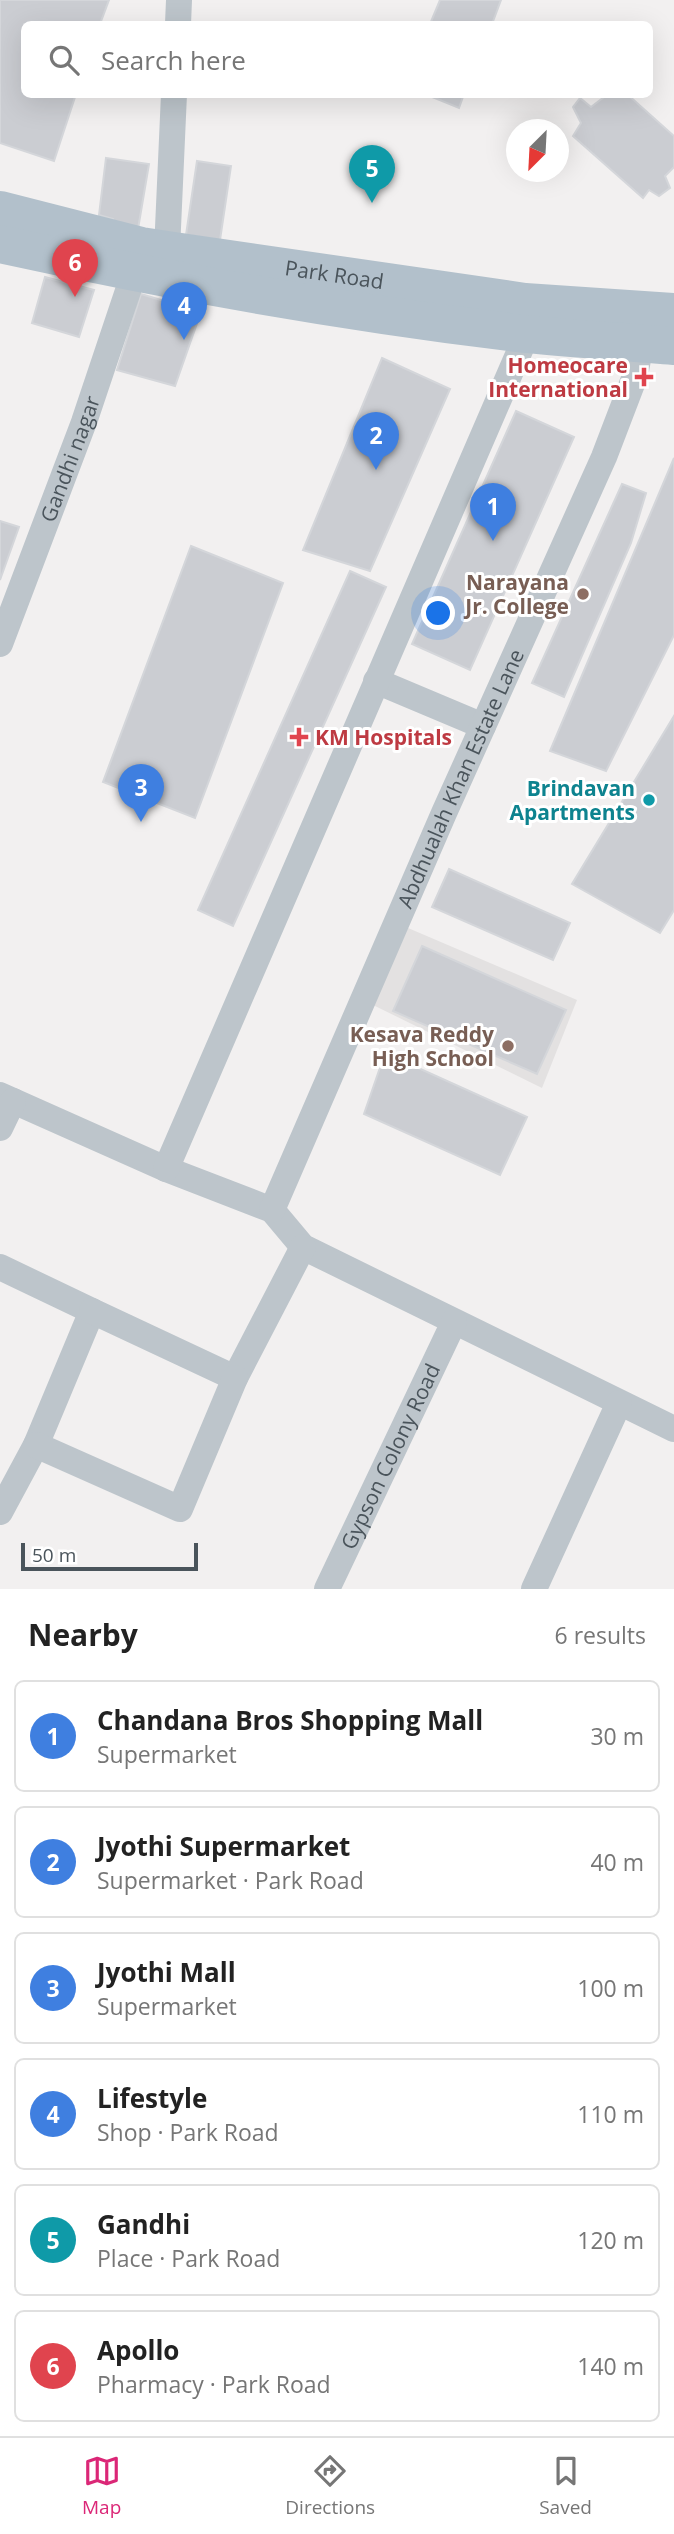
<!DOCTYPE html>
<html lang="en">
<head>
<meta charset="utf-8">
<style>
	:root { --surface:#fff; --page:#f6f6f6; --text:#222; --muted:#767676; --line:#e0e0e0; --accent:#db2777 }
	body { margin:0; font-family:"Open Sans",sans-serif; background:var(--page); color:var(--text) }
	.compass { position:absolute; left:506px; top:119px; width:63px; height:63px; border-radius:50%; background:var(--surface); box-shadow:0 7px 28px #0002; rotate:204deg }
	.scale { position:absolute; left:21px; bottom:18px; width:177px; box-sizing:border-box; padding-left:7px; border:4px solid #4a545b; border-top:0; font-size:19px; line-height:24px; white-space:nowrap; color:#4a545b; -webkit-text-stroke:5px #fff; paint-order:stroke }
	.you { position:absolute; left:439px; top:614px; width:24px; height:24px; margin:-18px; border:5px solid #fff; border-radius:50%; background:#1a73e8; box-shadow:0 0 0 10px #1a73e833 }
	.badge { display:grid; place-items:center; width:46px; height:46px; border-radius:50%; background:var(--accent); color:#fff; font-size:23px; font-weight:700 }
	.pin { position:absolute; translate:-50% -58px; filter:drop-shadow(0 2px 4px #0008) }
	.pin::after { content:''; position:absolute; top:37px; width:24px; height:21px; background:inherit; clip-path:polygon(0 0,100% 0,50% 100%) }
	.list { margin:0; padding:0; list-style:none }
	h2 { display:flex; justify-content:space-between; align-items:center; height:91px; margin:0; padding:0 28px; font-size:30px }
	h2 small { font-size:23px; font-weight:400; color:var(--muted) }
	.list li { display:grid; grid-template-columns:46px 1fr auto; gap:21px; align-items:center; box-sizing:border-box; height:112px; margin:0 14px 14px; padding:0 14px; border:2px solid var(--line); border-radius:10px }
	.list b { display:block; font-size:26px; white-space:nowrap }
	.list p { margin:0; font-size:23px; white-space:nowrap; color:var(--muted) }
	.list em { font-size:23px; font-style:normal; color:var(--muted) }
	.icon { flex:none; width:38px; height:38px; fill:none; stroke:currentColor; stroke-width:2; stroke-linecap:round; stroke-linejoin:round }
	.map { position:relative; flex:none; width:674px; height:1589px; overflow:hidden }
	.search { position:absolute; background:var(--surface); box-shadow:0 7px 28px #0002; left:21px; right:21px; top:21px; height:77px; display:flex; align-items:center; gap:18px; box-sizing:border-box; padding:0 24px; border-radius:10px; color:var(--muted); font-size:26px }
	.sheet { height:847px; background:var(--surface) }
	nav { display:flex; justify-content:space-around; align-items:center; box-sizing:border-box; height:98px; border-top:2px solid var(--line); background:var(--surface); font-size:19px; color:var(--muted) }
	nav a { display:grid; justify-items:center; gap:4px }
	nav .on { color:var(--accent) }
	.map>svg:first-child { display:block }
</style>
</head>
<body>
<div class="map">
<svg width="674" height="1589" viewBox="0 0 674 1589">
	<rect width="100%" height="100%" fill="#f2f0f0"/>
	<path fill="#e3e1e1" d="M 408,928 L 577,1000 L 542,1088 L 373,1005 Z"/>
	<path fill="#cbcdd2" stroke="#d4d6da" stroke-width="2" d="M 0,0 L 109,0 L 100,24 L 24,24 L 24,94 L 76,94 L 54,161 L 0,143 Z
		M 440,0 L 501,0 L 492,24 L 430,24 Z
		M 425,94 L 464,94 L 459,108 Z
		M 608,94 L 627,94 L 674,136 L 674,167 L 665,176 L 670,188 L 659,196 L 649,190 L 643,198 L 573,136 L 581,123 L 573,107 L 580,98 L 591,107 Z
		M 106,158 L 149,164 L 138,229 L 112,224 L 113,219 L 99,215 Z
		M 197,161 L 231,166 L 220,240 L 186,235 Z
		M 45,277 L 94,290 L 79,337 L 32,323 Z
		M 141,294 L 201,312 L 175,386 L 117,370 Z
		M 382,358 L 450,389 L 370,571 L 303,550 Z
		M 516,411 L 574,437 L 470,670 L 412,644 Z
		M 674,458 L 674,635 L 606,771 L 550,751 Z
		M 622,484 L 646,493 L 631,543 L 564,697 L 532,683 Z
		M 0,521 L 19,527 L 0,580 Z
		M 191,546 L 283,583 L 195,818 L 103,782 Z
		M 350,571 L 386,587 L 233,926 L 198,910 Z
		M 674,716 L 674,910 L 660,933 L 572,884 Z
		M 449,869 L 570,923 L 553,960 L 432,907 Z
		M 422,946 L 566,1010 L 537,1074 L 393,1011 Z
		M 385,1053 L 527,1117 L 500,1175 L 364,1114 Z"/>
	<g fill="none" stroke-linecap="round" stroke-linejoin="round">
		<g stroke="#bdc5cb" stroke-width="26">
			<path d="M 178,24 L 179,0"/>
			<path d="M 167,250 L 174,94"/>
			<path id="s1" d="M 0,644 L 84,422 L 134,273"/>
			<path d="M 376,681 L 483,726"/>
			<path d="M 0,1095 L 166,1169 L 272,1210 L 303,1247 L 674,1429"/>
			<path d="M 0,1128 L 13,1101"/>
			<path d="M 166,1169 L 527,334 L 526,318"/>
			<path id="s2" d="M 272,1210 L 444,813 L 604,457 L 635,376 L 641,343"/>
			<path d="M 0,1267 L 92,1311 L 36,1445 L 0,1512"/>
			<path d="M 92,1311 L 235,1378 L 303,1247"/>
			<path d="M 36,1445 L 180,1509 L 235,1378"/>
			<path id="s3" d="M 327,1589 L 454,1322"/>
			<path d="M 534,1589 L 619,1403"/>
		</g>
		<g stroke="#b2c0cb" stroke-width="38">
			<path id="s4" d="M 0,210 L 141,246 L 167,250 L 525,302 L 674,312"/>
			<path d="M 0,244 C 173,282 349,313 525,334 C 575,339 625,342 674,346"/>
		</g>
	</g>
	<g fill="#e0444e" stroke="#fff" stroke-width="2.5">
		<path d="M640.5 366.5h7v7h7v7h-7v7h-7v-7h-7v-7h7z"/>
		<path d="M295.5 726.5h7v7h7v7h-7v7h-7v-7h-7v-7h7z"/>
	</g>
	<g fill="#8d6e63" stroke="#fff" stroke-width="2.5">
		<circle cx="583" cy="594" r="7"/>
		<circle cx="508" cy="1046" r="7"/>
	</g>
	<circle fill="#0f9aa8" stroke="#fff" stroke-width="2.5" cx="649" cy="800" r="7"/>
	<g text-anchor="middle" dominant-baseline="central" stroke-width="6" stroke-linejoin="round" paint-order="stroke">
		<g font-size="21" fill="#4a545b" stroke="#fff">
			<text stroke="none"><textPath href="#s4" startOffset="341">Park Road</textPath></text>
			<text stroke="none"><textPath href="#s1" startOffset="198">Gandhi nagar</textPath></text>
			<text stroke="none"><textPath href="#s2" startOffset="471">Abdhualah Khan Estate Lane</textPath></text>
			<text stroke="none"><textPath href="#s3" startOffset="147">Gypson Colony Road</textPath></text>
		</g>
		<g font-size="21" font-weight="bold" fill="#be3a42" stroke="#fff" text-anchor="end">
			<text x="628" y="365">Homeocare<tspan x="628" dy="24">International</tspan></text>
			<text x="315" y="737" text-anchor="start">KM Hospitals</text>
		</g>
		<g font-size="21" font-weight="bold" fill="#785e54" stroke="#fff" text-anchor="end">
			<text x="569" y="582">Narayana<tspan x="569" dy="24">Jr. College</tspan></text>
			<text x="494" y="1034">Kesava Reddy<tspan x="494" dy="24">High School</tspan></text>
		</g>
		<g font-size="21" font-weight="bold" fill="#0d838f" stroke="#fff" text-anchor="end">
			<text x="635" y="788">Brindavan<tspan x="635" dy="24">Apartments</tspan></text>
		</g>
	</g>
</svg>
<svg class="compass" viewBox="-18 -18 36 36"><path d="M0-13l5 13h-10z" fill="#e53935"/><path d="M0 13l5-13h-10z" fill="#767676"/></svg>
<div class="scale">50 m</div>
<div class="you"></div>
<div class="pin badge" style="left:493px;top:541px;background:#3f7fe0">1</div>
<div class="pin badge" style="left:376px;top:470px;background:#3f7fe0">2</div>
<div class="pin badge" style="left:141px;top:822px;background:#3f7fe0">3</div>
<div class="pin badge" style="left:184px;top:340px;background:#3f7fe0">4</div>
<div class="pin badge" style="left:372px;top:203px;background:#0f9aa8">5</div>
<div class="pin badge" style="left:75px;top:297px;background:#e0444e">6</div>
<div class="search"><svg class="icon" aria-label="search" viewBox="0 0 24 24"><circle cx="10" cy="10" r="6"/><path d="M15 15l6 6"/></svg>Search here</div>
</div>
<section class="sheet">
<h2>Nearby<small>6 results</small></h2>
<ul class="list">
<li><span class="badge" style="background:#3f7fe0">1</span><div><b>Chandana Bros Shopping Mall</b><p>Supermarket</p></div><em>30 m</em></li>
<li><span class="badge" style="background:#3f7fe0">2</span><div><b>Jyothi Supermarket</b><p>Supermarket · Park Road</p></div><em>40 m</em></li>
<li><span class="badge" style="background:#3f7fe0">3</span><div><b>Jyothi Mall</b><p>Supermarket</p></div><em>100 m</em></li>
<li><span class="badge" style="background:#3f7fe0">4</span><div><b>Lifestyle</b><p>Shop · Park Road</p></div><em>110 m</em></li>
<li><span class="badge" style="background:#0f9aa8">5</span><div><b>Gandhi</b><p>Place · Park Road</p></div><em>120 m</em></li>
<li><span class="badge" style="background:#e0444e">6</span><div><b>Apollo</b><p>Pharmacy · Park Road</p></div><em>140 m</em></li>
</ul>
</section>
<nav>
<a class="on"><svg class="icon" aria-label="map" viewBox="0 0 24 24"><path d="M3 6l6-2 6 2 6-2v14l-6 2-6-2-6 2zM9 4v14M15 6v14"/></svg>Map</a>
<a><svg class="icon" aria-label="directions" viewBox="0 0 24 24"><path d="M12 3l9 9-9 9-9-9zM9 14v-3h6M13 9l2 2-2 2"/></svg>Directions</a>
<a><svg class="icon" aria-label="saved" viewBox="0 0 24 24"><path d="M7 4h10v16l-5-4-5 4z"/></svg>Saved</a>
</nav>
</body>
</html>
